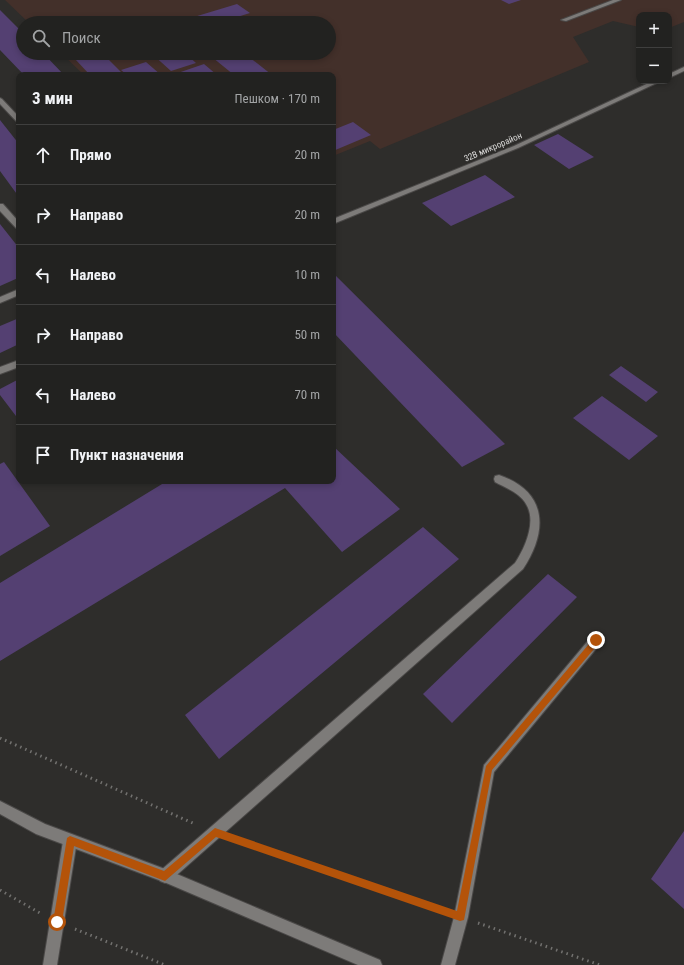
<!DOCTYPE html>
<html lang="ru">
<head>
<meta charset="utf-8">
<style>
	:root { --surface:#222220; --page:#2a2a29; --text:#f1f3f6; --muted:#a2a4a5; --line:#3f3f3e }
	body { margin:0; font-family:"Roboto Condensed",sans-serif; background:var(--page); color:var(--text) }
	.controls { position:absolute; right:12px; top:12px; display:grid; overflow:hidden; border-radius:8px; box-shadow:0 2px 6px #0003 }
	.controls button { width:36px; height:36px; display:grid; place-items:center; padding:0; border:0; border-bottom:1px solid var(--line); background:var(--surface); color:var(--text); font:20px sans-serif }
	.stop { position:absolute; width:12px; height:12px; margin:-9px; border:3px solid #b45309; border-radius:50%; background:#fff }
	.stop.end { background:#b45309; border-color:#fff; box-shadow:0 1px 4px #0008 }
	.list { margin:0; padding:0; list-style:none }
	h2 { display:flex; justify-content:space-between; align-items:center; height:52px; margin:0; padding:0 16px; font-size:17px }
	h2 small { font-size:13px; font-weight:400; color:var(--muted) }
	.list li { display:grid; grid-template-columns:26px 1fr auto; gap:12px; align-items:center; box-sizing:border-box; height:60px; padding:0 16px; border-top:1px solid var(--line) }
	.list b { display:block; font-size:15px; white-space:nowrap }
	.list em { font-size:13px; font-style:normal; color:var(--muted) }
	.icon { flex:none; width:22px; height:22px; fill:none; stroke:currentColor; stroke-width:2; stroke-linecap:round; stroke-linejoin:round }
	.map { position:relative; flex:none; width:684px; height:965px; overflow:hidden }
	.search { position:absolute; background:var(--surface); box-shadow:0 2px 6px #0003; left:16px; top:16px; width:320px; height:44px; display:flex; align-items:center; gap:10px; box-sizing:border-box; padding:0 14px; border-radius:22px; color:var(--muted); font-size:15px }
	.panel { position:absolute; background:var(--surface); box-shadow:0 2px 6px #0003; left:16px; top:72px; width:320px; height:412px; border-radius:8px }
	.map>svg:first-child { display:block }
</style>
</head>
<body>
<div class="map">
<svg width="684" height="965" viewBox="0 0 684 965">
	<rect width="100%" height="100%" fill="#2e2d2b"/>
	<path fill="#43302a" d="M 5,0 L 684,0 L 684,22 L 669,28 L 669,15 L 639,15 L 639,27 L 613,21 L 573,37 L 589,62 L 380,149 L 370,141 L 333,156 L 333,75 L 84,75 L 61,53 L 329,53 L 329,23 L 29,23 Z"/>
	<path fill="#544072" d="M 501,0 L 521,0 L 509,4 Z
		M 237,4 L 250,13 L 218,23 L 174,23 Z
		M 0,10 L 23,33 L 23,53 L 43,53 L 64,75 L 24,75 L 0,50 Z
		M 96,53 L 102,53 L 124,75 L 90,75 L 75,59 Z
		M 151,53 L 185,53 L 196,63 L 171,71 Z
		M 207,53 L 244,53 L 272,75 L 234,75 Z
		M 146,62 L 161,75 L 127,75 L 121,70 Z
		M 204,64 L 217,75 L 172,75 Z
		M 0,120 L 19,144 L 19,197 L 0,171 Z
		M 353,122 L 371,135 L 333,151 L 333,130 Z
		M 558,134 L 594,157 L 569,169 L 534,145 Z
		M 485,175 L 515,197 L 451,226 L 422,203 Z
		M 0,224 L 19,248 L 18,278 L 0,286 Z
		M 333,273 L 505,444 L 462,467 L 333,332 Z
		M 19,318 L 19,344 L 0,353 L 0,326 Z
		M 621,366 L 658,392 L 646,402 L 609,375 Z
		M 19,379 L 19,420 L 0,395 L 0,389 Z
		M 602,396 L 658,436 L 629,460 L 573,418 Z
		M 333,446 L 400,509 L 342,552 L 285,488 L 0,661 L 0,583 L 167,481 L 333,481 Z
		M 4,462 L 50,526 L 0,556 L 0,464 Z
		M 423,527 L 459,559 L 219,759 L 185,715 Z
		M 548,574 L 577,597 L 452,723 L 423,694 Z
		M 684,831 L 684,909 L 651,879 Z"/>
	<g fill="none" stroke-linecap="round" stroke-linejoin="round">
		<defs>
			<path id="service" d="M 613,0 L 621,0 L 566,21 L 561,20 Z
				M 0,98 L 2,99 L 19,117 L 19,123 L 17,122 L 0,104 Z
				M 0,204 L 3,204 L 19,222 L 19,228 L 16,228 L 0,211 Z
				M 19,289 L 19,295 L 0,303 L 0,297 Z
				M 19,360 L 19,367 L 0,374 L 0,367 Z
				M 499,475 C 548,492 548,531 523,569 L 170,881 L 165,883 L 160,881 L 158,876 L 160,871 L 515,563 C 525,548 537,521 526,504 C 520,493 506,488 495,482 L 494,479 L 495,476 Z
				M 596,635 L 600,636 L 602,640 L 600,644 L 494,772 L 468,917 L 455,965 L 441,965 L 454,917 L 484,765 L 592,636 Z
				M 70,834 L 75,836 L 77,841 L 57,965 L 43,965 L 63,841 L 65,836 Z"/>
			<path id="minor" d="M 684,67 L 684,71 L 669,78 L 669,74 Z
				M 653,81 L 661,81 L 518,148 L 333,224 L 333,219 L 514,146 Z"/>
			<path id="tertiary" d="M 0,801 L 45,824 L 165,869 L 380,960 L 382,965 L 358,965 L 164,882 L 36,834 L 0,814 Z"/>
		</defs>
		<use href="#service" stroke="#4a4847" stroke-width="2"/>
		<use href="#minor" stroke="#4a4847" stroke-width="2"/>
		<use href="#tertiary" stroke="#4a4847" stroke-width="2"/>
		<path stroke="#72716f" stroke-width="3" stroke-dasharray="1.5 4" stroke-linecap="butt" d="M 0,738 L 195,824
			M 236,840 L 443,911
			M 0,890 L 40,913
			M 478,923 L 600,965
			M 75,929 L 165,965"/>
		<use href="#service" fill="#7d7b79" fill-rule="evenodd"/>
		<use href="#minor" fill="#7d7b79" fill-rule="evenodd"/>
		<use href="#tertiary" fill="#7d7b79" fill-rule="evenodd"/>
	</g>
	<path fill="#b45309" d="M 596,637 L 599,638 L 599,643 L 492,770 L 464,920 L 460,921 L 216,837 L 165,881 L 74,846 L 62,922 L 61,926 L 57,927 L 54,926 L 53,922 L 67,838 L 70,836 L 164,871 L 215,828 L 457,911 L 486,766 L 594,638 Z"/>
	<g text-anchor="middle" dominant-baseline="central" stroke-width="3.5" stroke-linejoin="round" paint-order="stroke">
		<g font-size="9" fill="#dbdad9" stroke="#2e2d2b">
			<text transform="translate(493 147) rotate(-23)">32В микрорайон</text>
		</g>
	</g>
</svg>
<div class="controls">
<button>+</button>
<button>−</button>
</div>
<div class="stop" style="left:57px;top:922px"></div>
<div class="stop end" style="left:596px;top:640px"></div>
<div class="search"><svg class="icon" aria-label="search" viewBox="0 0 24 24"><circle cx="10" cy="10" r="6"/><path d="M15 15l6 6"/></svg>Поиск</div>
<section class="panel">
<h2>3 мин<small>Пешком · 170 m</small></h2>
<ul class="list">
<li><svg class="icon" aria-label="ahead" viewBox="0 0 24 24"><path d="M12 20V5M6 11l6-6 6 6"/></svg><div><b>Прямо</b></div><em>20 m</em></li>
<li><svg class="icon" aria-label="right" viewBox="0 0 24 24"><path d="M7 20v-9h11M14 6l5 5-5 5"/></svg><div><b>Направо</b></div><em>20 m</em></li>
<li><svg class="icon" aria-label="left" viewBox="0 0 24 24"><path d="M17 20v-9H6M10 6l-5 5 5 5"/></svg><div><b>Налево</b></div><em>10 m</em></li>
<li><svg class="icon" aria-label="right" viewBox="0 0 24 24"><path d="M7 20v-9h11M14 6l5 5-5 5"/></svg><div><b>Направо</b></div><em>50 m</em></li>
<li><svg class="icon" aria-label="left" viewBox="0 0 24 24"><path d="M17 20v-9H6M10 6l-5 5 5 5"/></svg><div><b>Налево</b></div><em>70 m</em></li>
<li><svg class="icon" aria-label="arrive" viewBox="0 0 24 24"><path d="M6 21V4h12l-3 4 3 4H6"/></svg><div><b>Пункт назначения</b></div></li>
</ul>
</section>
</div>
</body>
</html>
